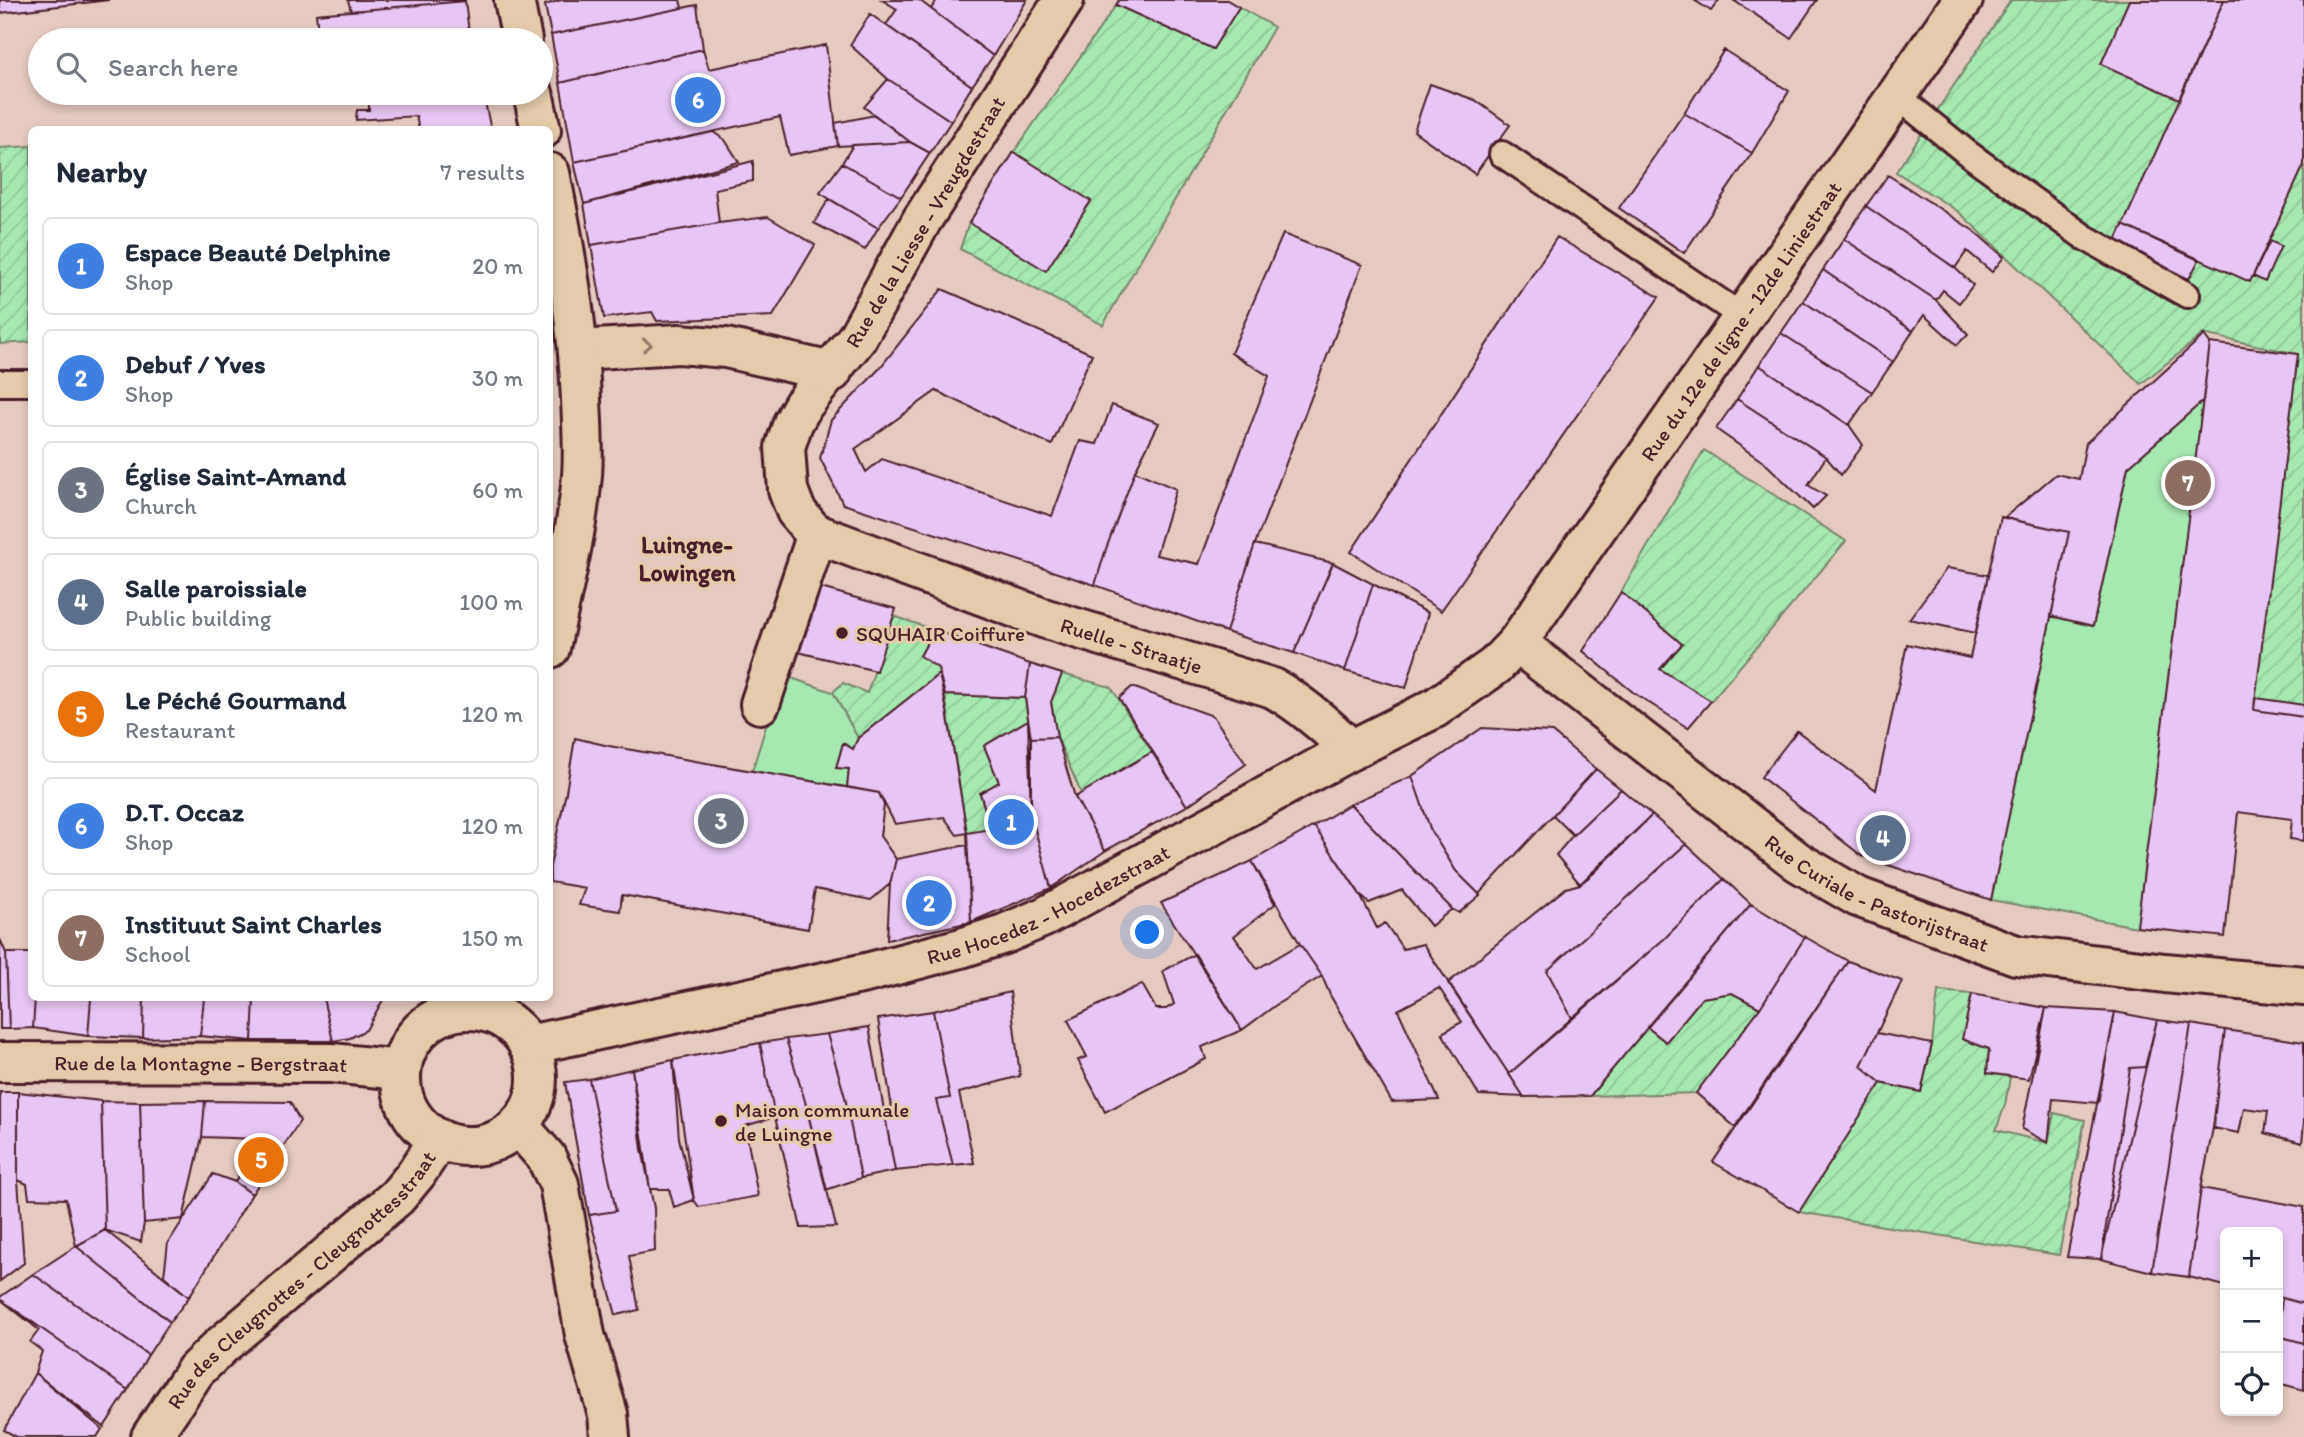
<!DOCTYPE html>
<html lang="en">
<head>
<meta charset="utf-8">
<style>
	:root { --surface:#fff; --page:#f6f6f7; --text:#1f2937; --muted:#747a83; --line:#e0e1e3; --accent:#ea580c }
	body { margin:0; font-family:Itim,sans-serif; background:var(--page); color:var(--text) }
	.controls { position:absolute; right:21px; bottom:21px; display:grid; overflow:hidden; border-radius:10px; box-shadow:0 4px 10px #0003 }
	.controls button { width:63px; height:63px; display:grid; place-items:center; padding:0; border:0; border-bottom:2px solid var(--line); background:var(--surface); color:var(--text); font:35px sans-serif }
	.you { position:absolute; left:1148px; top:933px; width:24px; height:24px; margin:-18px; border:5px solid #fff; border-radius:50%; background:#1a73e8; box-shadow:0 0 0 10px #1a73e833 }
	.badge { display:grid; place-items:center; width:46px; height:46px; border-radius:50%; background:var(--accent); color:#fff; font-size:23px; font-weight:700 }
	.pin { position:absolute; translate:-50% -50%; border:4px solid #fff; box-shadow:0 2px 7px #0006 }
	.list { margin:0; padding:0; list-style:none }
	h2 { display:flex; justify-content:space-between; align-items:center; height:91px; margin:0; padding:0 28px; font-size:30px }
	h2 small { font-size:23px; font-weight:400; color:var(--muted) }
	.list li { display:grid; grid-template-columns:46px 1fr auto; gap:21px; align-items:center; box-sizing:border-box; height:98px; margin:0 14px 14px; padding:0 14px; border:2px solid var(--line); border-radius:10px }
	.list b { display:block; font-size:26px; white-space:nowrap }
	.list p { margin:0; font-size:23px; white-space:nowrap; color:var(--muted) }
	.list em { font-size:23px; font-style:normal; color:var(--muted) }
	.icon { flex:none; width:38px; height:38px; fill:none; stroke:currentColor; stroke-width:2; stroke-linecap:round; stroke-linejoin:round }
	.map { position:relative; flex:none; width:2304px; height:1437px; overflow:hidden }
	.search { position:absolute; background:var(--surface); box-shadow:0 4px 10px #0003; left:28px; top:28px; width:525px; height:77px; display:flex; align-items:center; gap:18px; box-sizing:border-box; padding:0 24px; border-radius:38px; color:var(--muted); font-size:26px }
	.panel { position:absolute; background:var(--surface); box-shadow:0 4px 10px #0003; left:28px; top:126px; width:525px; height:875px; border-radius:10px }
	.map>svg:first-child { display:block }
</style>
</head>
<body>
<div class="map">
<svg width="2304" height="1437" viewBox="0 0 2304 1437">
	<defs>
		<pattern id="garden-furrows" width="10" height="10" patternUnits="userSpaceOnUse" patternTransform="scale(1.75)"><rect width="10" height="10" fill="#a6e8b2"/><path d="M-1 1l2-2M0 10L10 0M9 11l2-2" fill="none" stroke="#90c799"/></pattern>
	</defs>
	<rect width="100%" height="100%" fill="#e4cac0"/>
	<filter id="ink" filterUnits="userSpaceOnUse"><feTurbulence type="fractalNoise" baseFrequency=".0143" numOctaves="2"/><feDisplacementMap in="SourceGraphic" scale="14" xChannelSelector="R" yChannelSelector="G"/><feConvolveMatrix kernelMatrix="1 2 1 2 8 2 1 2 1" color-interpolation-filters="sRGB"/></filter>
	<g filter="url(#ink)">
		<path fill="#a6e8b2" stroke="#78846e" stroke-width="2" d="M 2203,401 L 2137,927 L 1991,900 L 2051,616 L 2093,626 L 2128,467 Z
			M 782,675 L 833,692 L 858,738 L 853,749 L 843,744 L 836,767 L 849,769 L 847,787 L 752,771 Z"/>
		<path fill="url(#garden-furrows)" stroke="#78846e" stroke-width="2" d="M 2011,0 L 2304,0 L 2304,705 L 2255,698 L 2298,354 L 2203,334 L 2141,384 L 1959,212 L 1896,172 Z
			M 1116,5 L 1213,49 L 1239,7 L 1274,27 L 1103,325 L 960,249 L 969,223 L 1014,152 Z
			M 31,146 L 31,342 L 0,344 L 0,148 Z
			M 1704,450 L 1846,541 L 1711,701 L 1660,669 L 1682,644 L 1621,592 Z
			M 894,616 L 934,630 L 920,656 L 938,668 L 939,674 L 858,738 L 833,692 L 843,683 L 867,693 Z
			M 1062,674 L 1111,687 L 1152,752 L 1081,793 L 1057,737 L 1051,702 Z
			M 945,695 L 1025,698 L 1028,720 L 984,746 L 999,782 L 980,794 L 991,829 L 967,833 Z
			M 1938,991 L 1972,994 L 1963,1038 L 1989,1049 L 1987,1073 L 2010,1077 L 2005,1105 L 1996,1130 L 2048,1143 L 2054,1113 L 2085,1120 L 2059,1255 L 1799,1212 L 1881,1083 L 1921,1092 L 1932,1044 Z
			M 1732,993 L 1760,1008 L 1696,1093 L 1590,1096 L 1647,1027 L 1666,1042 L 1702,998 Z"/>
		<path fill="#e6c6f2" stroke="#4a1f2b" stroke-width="2" d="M 0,0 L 109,0 L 0,13 Z
			M 348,0 L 465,0 L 465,1 L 351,11 Z
			M 561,0 L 680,0 L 682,8 L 551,35 L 545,5 Z
			M 882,0 L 919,0 L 993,56 L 972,86 L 886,25 L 897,9 Z
			M 937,0 L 1027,0 L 993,56 L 931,9 Z
			M 1119,0 L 1227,0 L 1239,7 L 1213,49 L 1116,5 Z
			M 1694,0 L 1719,0 L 1711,11 Z
			M 1733,0 L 1817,0 L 1791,38 Z
			M 2129,0 L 2224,0 L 2179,99 L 2101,64 Z
			M 2224,0 L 2304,0 L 2304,165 L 2250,282 L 2123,225 Z
			M 465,1 L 470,40 L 319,40 L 316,14 Z
			M 697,5 L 703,49 L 560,83 L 551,35 Z
			M 870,14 L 972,86 L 951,121 L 888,79 L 850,45 Z
			M 826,45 L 838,146 L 789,155 L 780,117 L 574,162 L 560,83 L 703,49 L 709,69 Z
			M 1724,50 L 1789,91 L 1752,153 L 1684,113 Z
			M 888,79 L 951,121 L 930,153 L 910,142 L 864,107 Z
			M 1430,84 L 1475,100 L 1510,125 L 1475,174 L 1414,131 Z
			M 386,93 L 483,93 L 491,130 L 419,130 L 416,116 L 356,120 L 357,110 L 369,110 L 369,101 L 385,100 Z
			M 1684,113 L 1752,153 L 1684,253 L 1619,208 Z
			M 875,115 L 910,142 L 838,146 L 835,123 Z
			M 713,132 L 725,140 L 739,162 L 584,204 L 574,162 Z
			M 910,142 L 930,153 L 901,197 L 842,163 L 853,145 Z
			M 1014,152 L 1091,201 L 1046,271 L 969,223 Z
			M 753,161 L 753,181 L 715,189 L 719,223 L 591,245 L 584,204 Z
			M 842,163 L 901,197 L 878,228 L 820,193 Z
			M 1888,175 L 1974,231 L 2004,257 L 1992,272 L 1967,251 L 1955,268 L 1866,206 Z
			M 829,199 L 878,228 L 865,250 L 814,223 Z
			M 1866,206 L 1955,268 L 1973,285 L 1959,303 L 1943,290 L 1936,300 L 1844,239 Z
			M 768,217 L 815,245 L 773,316 L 657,321 L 652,312 L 604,318 L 591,245 L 719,223 Z
			M 2123,225 L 2199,260 L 2189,279 L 2114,245 Z
			M 1283,234 L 1362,265 L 1255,544 L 1226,632 L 1095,585 L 1106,549 L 1135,471 L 1176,489 L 1156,555 L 1199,564 L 1269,376 L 1231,353 Z
			M 1557,237 L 1659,297 L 1441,611 L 1351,552 Z
			M 1844,239 L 1936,300 L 1968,334 L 1957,345 L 1924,315 L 1913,331 L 1823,270 Z
			M 2270,241 L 2281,246 L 2265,282 L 2253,276 Z
			M 1823,270 L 1913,331 L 1893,362 L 1803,301 Z
			M 942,289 L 1092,354 L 1052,445 L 936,391 L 855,449 L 866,472 L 882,459 L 1052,516 L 1080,441 L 1097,444 L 1112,405 L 1159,423 L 1135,471 L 1106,549 L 1095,585 L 843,504 L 820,458 L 831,420 L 879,369 Z
			M 1803,301 L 1893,362 L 1872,392 L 1781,333 Z
			M 1781,333 L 1872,392 L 1849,425 L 1759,365 Z
			M 2204,335 L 2210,343 L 2203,401 L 2128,467 L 2093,626 L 2051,616 L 2069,532 L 2004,518 L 2056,474 L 2079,479 L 2086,443 Z
			M 2210,343 L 2298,354 L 2254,710 L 2304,717 L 2304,841 L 2290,839 L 2292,819 L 2238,812 L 2225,937 L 2137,927 Z
			M 1759,365 L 1849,425 L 1863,445 L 1841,475 L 1826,457 L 1737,399 Z
			M 1737,399 L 1826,457 L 1808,485 L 1826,496 L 1813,509 L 1766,464 L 1716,429 Z
			M 2001,517 L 2069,532 L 1991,900 L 1862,856 L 1761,777 L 1797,731 L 1876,790 L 1907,644 L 1970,658 Z
			M 1255,544 L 1333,563 L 1294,653 L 1226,632 Z
			M 1333,563 L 1373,584 L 1345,671 L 1294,653 Z
			M 1947,568 L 1988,575 L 1976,633 L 1909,619 Z
			M 1373,584 L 1428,613 L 1406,688 L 1345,671 Z
			M 810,585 L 896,609 L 876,671 L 790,650 Z
			M 1621,592 L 1682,644 L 1660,669 L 1711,701 L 1688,728 L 1634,693 L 1583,651 Z
			M 934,630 L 1030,664 L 1025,698 L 945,695 L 938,668 L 920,656 Z
			M 1030,664 L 1062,674 L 1051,702 L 1057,737 L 1031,738 L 1025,698 Z
			M 939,674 L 947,711 L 967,833 L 957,835 L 944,817 L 895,824 L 879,793 L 847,787 L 849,769 L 836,768 L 843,743 L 853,749 L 858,738 Z
			M 1132,687 L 1213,716 L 1246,764 L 1187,806 L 1119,698 Z
			M 2255,698 L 2304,705 L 2304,717 L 2254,710 Z
			M 1028,720 L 1031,815 L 1051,888 L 971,922 L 967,833 L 991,829 L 980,793 L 999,782 L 984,746 Z
			M 1482,728 L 1552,732 L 1596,769 L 1479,894 L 1456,871 L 1431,831 L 1412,776 Z
			M 1057,737 L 1075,797 L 1105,851 L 1051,888 L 1031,815 L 1031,738 Z
			M 575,738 L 609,746 L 879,793 L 884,805 L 880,836 L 896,859 L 890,884 L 871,900 L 815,889 L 808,929 L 622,895 L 620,911 L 579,905 L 585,888 L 550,882 L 550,866 L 566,792 Z
			M 1152,752 L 1187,806 L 1105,851 L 1075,797 Z
			M 1596,769 L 1621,789 L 1573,835 L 1553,815 Z
			M 1412,776 L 1431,831 L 1456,871 L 1480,895 L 1459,913 L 1452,909 L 1350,804 Z
			M 1621,789 L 1652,815 L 1594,873 L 1580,884 L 1556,855 L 1573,835 Z
			M 1350,804 L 1452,909 L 1431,926 L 1402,890 L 1369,903 L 1361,896 L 1314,826 Z
			M 1652,815 L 1686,844 L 1547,971 L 1572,1018 L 1509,1074 L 1448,983 L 1566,888 L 1580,884 Z
			M 1314,826 L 1358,891 L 1377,928 L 1385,923 L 1403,949 L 1423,944 L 1524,1097 L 1479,1095 L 1442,1033 L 1462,1022 L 1439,988 L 1398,1010 L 1439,1100 L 1392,1102 L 1330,995 L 1322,976 L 1300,944 L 1252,861 Z
			M 1686,844 L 1724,879 L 1664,939 L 1572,1018 L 1547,971 Z
			M 967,845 L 971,922 L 887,940 L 890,884 L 896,859 Z
			M 1252,861 L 1275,904 L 1234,936 L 1257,969 L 1300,944 L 1322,976 L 1276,1005 L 1242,1030 L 1161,903 Z
			M 1724,879 L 1751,904 L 1590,1096 L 1524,1097 L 1509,1074 L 1664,939 Z
			M 1751,904 L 1805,937 L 1760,1008 L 1732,993 L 1702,998 L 1666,1042 L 1647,1027 Z
			M 1805,937 L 1848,961 L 1735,1127 L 1696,1093 L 1760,1008 Z
			M 0,939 L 6,953 L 9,1029 L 0,1029 Z
			M 6,953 L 32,953 L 32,998 L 35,998 L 33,1028 L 9,1029 Z
			M 1195,954 L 1242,1030 L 1202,1047 L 1206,1059 L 1105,1112 L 1078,1060 L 1087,1057 L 1068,1020 L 1142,984 L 1156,1009 L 1166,1009 L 1174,1004 L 1163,971 Z
			M 1848,961 L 1902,981 L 1861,1066 L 1881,1083 L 1799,1212 L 1713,1162 Z
			M 1010,992 L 1020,1076 L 959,1093 L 974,1163 L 953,1165 L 936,1100 L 950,1098 L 933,1011 Z
			M 1972,994 L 2046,1008 L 2029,1079 L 1987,1073 L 1989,1049 L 1962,1039 Z
			M 35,998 L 91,998 L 88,1036 L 33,1028 Z
			M 91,998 L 144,998 L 143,1038 L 88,1036 Z
			M 144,998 L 204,998 L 200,1036 L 143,1038 Z
			M 204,998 L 254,998 L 252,1041 L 200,1036 Z
			M 254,998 L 323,998 L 333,1041 L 252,1041 Z
			M 323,998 L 384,998 L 366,1030 L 350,1038 L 333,1041 Z
			M 2046,1008 L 2115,1012 L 2098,1103 L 2053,1099 L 2048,1143 L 2022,1129 Z
			M 933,1011 L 950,1098 L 936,1100 L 953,1165 L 895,1171 L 885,1117 L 893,1115 L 878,1019 Z
			M 2115,1012 L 2157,1020 L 2101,1259 L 2067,1257 Z
			M 2157,1020 L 2191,1024 L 2152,1272 L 2101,1259 L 2130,1068 L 2145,1067 Z
			M 2191,1024 L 2225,1030 L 2213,1128 L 2201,1188 L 2189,1277 L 2152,1272 Z
			M 869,1027 L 895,1171 L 861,1178 L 845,1097 L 827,1034 Z
			M 2225,1030 L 2304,1042 L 2304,1123 L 2302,1143 L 2265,1133 L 2268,1111 L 2244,1108 L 2239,1133 L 2213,1128 Z
			M 1877,1033 L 1932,1044 L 1921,1092 L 1881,1083 L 1861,1066 Z
			M 827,1034 L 845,1097 L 861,1178 L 826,1190 L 805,1101 L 786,1039 Z
			M 786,1039 L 805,1101 L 836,1227 L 801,1228 L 775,1117 L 760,1043 Z
			M 760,1043 L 775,1117 L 745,1126 L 758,1196 L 699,1207 L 694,1200 L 673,1060 Z
			M 673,1060 L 679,1138 L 694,1200 L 674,1207 L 669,1189 L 650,1189 L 632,1069 Z
			M 632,1069 L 642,1149 L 654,1208 L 655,1251 L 629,1256 L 639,1310 L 616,1315 L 589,1215 L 616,1211 L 589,1079 Z
			M 589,1079 L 616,1211 L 589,1215 L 565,1082 Z
			M 0,1092 L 18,1092 L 18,1180 L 24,1263 L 0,1281 Z
			M 18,1092 L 101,1101 L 105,1230 L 76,1246 L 66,1199 L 29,1198 L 27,1184 L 18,1180 Z
			M 101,1101 L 140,1102 L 144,1223 L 141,1242 L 105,1230 Z
			M 205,1101 L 290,1102 L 300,1121 L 252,1194 L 235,1182 L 259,1139 L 202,1137 Z
			M 205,1101 L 202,1137 L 183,1219 L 144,1223 L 140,1102 Z
			M 213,1174 L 235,1182 L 252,1194 L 189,1297 L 164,1276 L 168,1243 Z
			M 2201,1188 L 2304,1207 L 2304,1304 L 2278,1297 L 2278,1232 L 2225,1232 L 2225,1286 L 2189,1277 Z
			M 105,1230 L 189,1297 L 170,1322 L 76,1246 Z
			M 76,1246 L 170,1322 L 148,1355 L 33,1274 Z
			M 33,1274 L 148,1355 L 128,1390 L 0,1299 L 0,1297 Z
			M 2282,1298 L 2304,1304 L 2304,1343 L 2278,1336 Z
			M 0,1299 L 128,1390 L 104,1427 L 35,1373 L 42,1351 L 30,1342 L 39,1330 Z
			M 2278,1336 L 2304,1343 L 2304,1390 L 2278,1383 Z
			M 35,1373 L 102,1429 L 97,1437 L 17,1437 L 4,1430 Z"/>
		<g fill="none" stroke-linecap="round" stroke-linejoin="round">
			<defs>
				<path id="lane" d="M 1896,95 L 1966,152 L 2084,237 L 2187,295
					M 1502,154 L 1743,317
					M 0,383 L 32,383"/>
				<g id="street">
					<path id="s1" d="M 1064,0 L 922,220 L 857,338 L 803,405 L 793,423 L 785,447 L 788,490 L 796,511 L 810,528 L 817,534 L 1043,618 L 1273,688 C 1303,705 1327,726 1351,750"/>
					<path d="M 579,350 L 679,344 L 726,348 L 832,372"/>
					<path id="s2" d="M 1517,643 L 1963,0"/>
					<path d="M 760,704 L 817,534"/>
					<path id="s3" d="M 0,1062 L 331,1063 L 401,1070"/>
					<path d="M 518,1125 L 546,1157 L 559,1184 L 585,1335 L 608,1414 L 610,1437"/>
				</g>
				<g id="secondary">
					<path d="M 514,0 L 522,40"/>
					<path d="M 533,93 L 541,130"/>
					<path d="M 550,173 C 565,248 578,323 581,400 C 582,424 584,450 582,475 C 577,533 562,591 550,648"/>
					<circle cx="469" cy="1078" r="68"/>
					<path id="s4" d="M 528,1045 L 866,973 L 961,948 L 1004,934 L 1044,917 L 1351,750 L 1435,708 L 1495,666 L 1517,643 L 1798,862 L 1858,897 L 2016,955 L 2165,973 L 2304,986"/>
					<path id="s5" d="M 151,1437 L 196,1370 L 221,1346 L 397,1197 L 416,1174 L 439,1139"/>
				</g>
			</defs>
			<use href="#lane" stroke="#4a1f2b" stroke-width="30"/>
			<use href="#street" stroke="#4a1f2b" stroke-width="44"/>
			<use href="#secondary" stroke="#4a1f2b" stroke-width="44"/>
			<use href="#lane" stroke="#e3cbab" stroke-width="24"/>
			<use href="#street" stroke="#e3cbab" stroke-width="38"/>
			<use href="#secondary" stroke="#e3cbab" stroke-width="38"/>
		</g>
		<defs><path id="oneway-chevron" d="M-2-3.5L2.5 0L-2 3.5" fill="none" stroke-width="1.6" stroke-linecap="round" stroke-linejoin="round" transform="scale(1.75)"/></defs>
		<use stroke="#96756b" href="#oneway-chevron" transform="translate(647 345) rotate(-2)"/>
	</g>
	<g fill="#4a1f2b" stroke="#e3cbab" stroke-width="2.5">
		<circle cx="842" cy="633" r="7"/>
		<circle cx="721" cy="1121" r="7"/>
	</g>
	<g text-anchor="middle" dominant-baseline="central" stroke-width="6" stroke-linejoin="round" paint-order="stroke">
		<g font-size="21" fill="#4a1f2b" stroke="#e3cbab">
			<text transform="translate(925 222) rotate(-59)">Rue de la Liesse - Vreugdestraat</text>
			<text stroke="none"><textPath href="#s2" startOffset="392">Rue du 12e de ligne - 12de Liniestraat</textPath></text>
			<text stroke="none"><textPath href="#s1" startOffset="959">Ruelle - Straatje</textPath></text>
			<text stroke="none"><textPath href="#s4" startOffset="1522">Rue Curiale - Pastorijstraat</textPath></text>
			<text stroke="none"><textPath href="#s4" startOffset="541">Rue Hocedez - Hocedezstraat</textPath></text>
			<text stroke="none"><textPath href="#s3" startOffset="201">Rue de la Montagne - Bergstraat</textPath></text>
			<text stroke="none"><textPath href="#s5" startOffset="219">Rue des Cleugnottes - Cleugnottesstraat</textPath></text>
		</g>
		<g font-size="21" fill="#4a1f2b" stroke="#e3cbab" text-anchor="start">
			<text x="856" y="633">SQUHAIR Coiffure</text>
			<text x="735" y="1109">Maison communale<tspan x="735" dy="24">de Luingne</tspan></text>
		</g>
		<g font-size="24" font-weight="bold" fill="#4a1f2b" stroke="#e3cbab">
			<text x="687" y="544">Luingne-<tspan x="687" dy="28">Lowingen</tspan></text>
		</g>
	</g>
</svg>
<div class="controls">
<button>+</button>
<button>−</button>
<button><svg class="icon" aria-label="locate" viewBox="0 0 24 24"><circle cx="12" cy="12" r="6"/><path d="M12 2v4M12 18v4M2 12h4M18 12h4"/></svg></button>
</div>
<div class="you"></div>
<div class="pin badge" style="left:1011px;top:822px;background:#3f7fe0">1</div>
<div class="pin badge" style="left:929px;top:903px;background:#3f7fe0">2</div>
<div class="pin badge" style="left:721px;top:821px;background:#6b7280">3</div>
<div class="pin badge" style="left:1883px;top:838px;background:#5c6f8a">4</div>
<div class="pin badge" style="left:261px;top:1160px;background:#e8710a">5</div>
<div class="pin badge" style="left:698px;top:100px;background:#3f7fe0">6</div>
<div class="pin badge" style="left:2188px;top:483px;background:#8d6e63">7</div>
<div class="search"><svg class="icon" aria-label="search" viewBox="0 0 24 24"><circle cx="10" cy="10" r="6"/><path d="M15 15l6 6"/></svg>Search here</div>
<section class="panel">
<h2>Nearby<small>7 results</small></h2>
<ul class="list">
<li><span class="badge" style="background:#3f7fe0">1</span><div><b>Espace Beauté Delphine</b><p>Shop</p></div><em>20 m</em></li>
<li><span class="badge" style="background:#3f7fe0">2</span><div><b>Debuf / Yves</b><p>Shop</p></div><em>30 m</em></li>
<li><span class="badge" style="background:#6b7280">3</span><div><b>Église Saint-Amand</b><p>Church</p></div><em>60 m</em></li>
<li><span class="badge" style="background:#5c6f8a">4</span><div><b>Salle paroissiale</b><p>Public building</p></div><em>100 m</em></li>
<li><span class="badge" style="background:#e8710a">5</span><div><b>Le Péché Gourmand</b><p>Restaurant</p></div><em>120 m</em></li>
<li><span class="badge" style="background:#3f7fe0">6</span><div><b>D.T. Occaz</b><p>Shop</p></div><em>120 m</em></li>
<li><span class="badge" style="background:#8d6e63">7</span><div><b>Instituut Saint Charles</b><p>School</p></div><em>150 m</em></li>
</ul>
</section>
</div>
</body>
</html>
